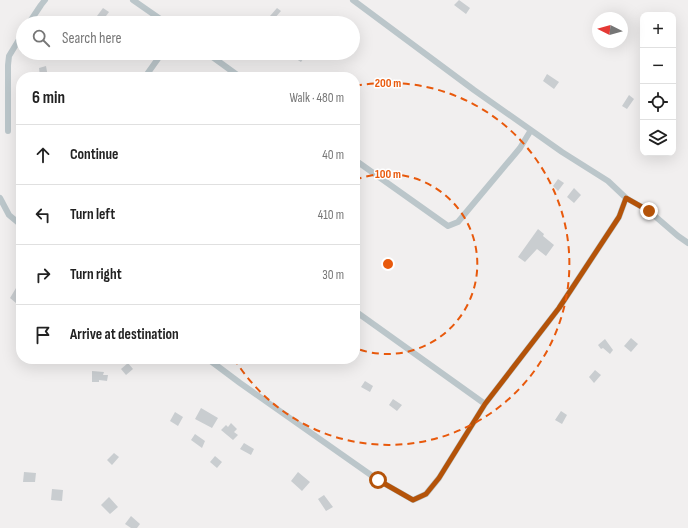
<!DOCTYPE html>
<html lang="en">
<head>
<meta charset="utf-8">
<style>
	:root { --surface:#fff; --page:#f6f6f6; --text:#222; --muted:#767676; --line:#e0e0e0 }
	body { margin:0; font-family:"Sofia Sans Condensed",sans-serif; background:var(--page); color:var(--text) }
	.controls { position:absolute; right:12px; top:12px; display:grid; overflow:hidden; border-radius:8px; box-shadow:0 4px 16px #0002 }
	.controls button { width:36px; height:36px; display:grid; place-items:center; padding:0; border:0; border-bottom:1px solid var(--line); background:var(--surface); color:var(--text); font:20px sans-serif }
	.compass { position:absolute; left:592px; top:12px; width:36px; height:36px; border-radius:50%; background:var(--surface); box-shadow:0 4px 16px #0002; rotate:275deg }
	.stop { position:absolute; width:12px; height:12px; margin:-9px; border:3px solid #b45309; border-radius:50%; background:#fff }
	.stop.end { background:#b45309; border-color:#fff; box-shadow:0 1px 4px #0008 }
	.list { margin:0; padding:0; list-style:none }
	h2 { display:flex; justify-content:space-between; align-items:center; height:52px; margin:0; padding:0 16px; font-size:17px }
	h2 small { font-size:13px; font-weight:400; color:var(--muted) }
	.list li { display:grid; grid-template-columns:26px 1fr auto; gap:12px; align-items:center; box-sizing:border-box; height:60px; padding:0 16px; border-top:1px solid var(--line) }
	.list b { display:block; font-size:15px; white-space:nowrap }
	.list em { font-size:13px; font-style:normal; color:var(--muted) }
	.icon { flex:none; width:22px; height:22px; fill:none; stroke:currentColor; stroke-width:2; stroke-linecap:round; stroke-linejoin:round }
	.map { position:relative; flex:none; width:688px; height:528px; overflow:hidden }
	.search { position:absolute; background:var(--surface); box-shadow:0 4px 16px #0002; left:16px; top:16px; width:344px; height:44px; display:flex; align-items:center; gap:10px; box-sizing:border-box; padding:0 14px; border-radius:22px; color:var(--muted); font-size:15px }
	.panel { position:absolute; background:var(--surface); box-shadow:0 4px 16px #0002; left:16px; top:72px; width:344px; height:292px; border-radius:16px }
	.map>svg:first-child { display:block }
</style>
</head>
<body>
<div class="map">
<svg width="688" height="528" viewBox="0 0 688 528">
	<rect width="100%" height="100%" fill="#f1efef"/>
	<path fill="#c9cdd0" d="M 459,0 L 470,8 L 466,14 L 454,5 Z
		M 103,8 L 109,12 L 103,20 L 97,16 Z
		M 277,8 L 281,11 L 274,19 L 270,16 Z
		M 296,53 L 307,53 L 301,62 L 293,57 Z
		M 46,66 L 48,77 L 40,77 L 39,68 Z
		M 547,74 L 559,82 L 554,89 L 543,81 Z
		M 629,95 L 634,99 L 627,109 L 622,106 Z
		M 558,179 L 564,183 L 558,191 L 553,186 Z
		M 574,188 L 581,195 L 574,203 L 567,197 Z
		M 18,191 L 21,191 L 20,209 L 16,208 Z
		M 538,229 L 544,234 L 543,236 L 554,245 L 546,256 L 537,249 L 525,262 L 518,257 Z
		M 16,288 L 21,292 L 21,296 L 16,303 L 10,298 Z
		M 631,338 L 638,344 L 631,352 L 624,346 Z
		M 605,339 L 613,350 L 610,354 L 603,348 L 601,349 L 598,345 Z
		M 128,363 L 133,369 L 126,375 L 121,369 Z
		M 595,370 L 601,375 L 594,383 L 589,377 Z
		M 92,371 L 104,372 L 103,375 L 108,375 L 107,381 L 99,380 L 99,382 L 92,382 Z
		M 365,381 L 373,386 L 370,392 L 361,387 Z
		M 393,399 L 402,405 L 397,411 L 389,405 Z
		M 201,408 L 218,418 L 212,428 L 195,419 Z
		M 561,411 L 567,415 L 562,424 L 555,420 Z
		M 175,412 L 183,417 L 178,426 L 170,421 Z
		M 231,423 L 237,429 L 234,432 L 238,435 L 233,440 L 221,430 L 226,425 L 228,427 Z
		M 195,434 L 205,441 L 202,448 L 191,440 Z
		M 244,443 L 254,449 L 251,455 L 240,449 Z
		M 114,453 L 119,457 L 112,465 L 107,460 Z
		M 215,456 L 222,462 L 217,468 L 210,462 Z
		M 24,472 L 36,473 L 35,482 L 23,482 Z
		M 298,472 L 310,482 L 302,491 L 291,481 Z
		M 52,489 L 63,490 L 62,501 L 51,500 Z
		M 324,495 L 333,507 L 326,511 L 318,499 Z
		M 109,497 L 118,507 L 110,514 L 101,505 Z
		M 131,516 L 140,524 L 137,528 L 131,528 L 125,524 Z"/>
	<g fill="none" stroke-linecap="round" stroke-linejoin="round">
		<path stroke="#bbc6ca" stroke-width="6" d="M 133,0 L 166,23
			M 353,0 L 474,90 L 562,152 L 608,181 L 626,198 L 649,211 L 678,236 L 688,243
			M 29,23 L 41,5 L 45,0
			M 207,53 L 240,77
			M 145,77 L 162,53
			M 8,131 L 8,65 L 9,56 L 23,33
			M 355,160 L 448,226 L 458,222 L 520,148 L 531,130
			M 0,198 L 9,215 L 21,225
			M 355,311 L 485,404
			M 208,359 L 240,383 L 378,480 L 413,500 L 426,494 L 439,478 L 485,404 L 559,308 L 619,217 L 626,198"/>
	</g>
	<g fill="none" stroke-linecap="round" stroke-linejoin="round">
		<path stroke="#b45309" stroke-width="5" d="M 378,480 L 413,500 L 426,494 L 439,478 L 485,404 L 559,308 L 619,217 L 626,198 L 649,211"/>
	</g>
	<g fill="none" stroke="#e8590c" stroke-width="2" stroke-dasharray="7 5">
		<path d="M355 180A90 90 0 1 1 355 348"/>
		<path d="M355 86A181 181 0 1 1 235 360"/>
	</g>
	<circle cx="388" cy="264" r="6" fill="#e8590c" stroke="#fff" stroke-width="2"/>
	<g font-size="12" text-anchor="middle" font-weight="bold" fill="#e8590c" stroke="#fff" stroke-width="3" stroke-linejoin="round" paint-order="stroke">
		<text x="388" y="87">200 m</text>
		<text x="388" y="178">100 m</text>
	</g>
</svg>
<div class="controls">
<button>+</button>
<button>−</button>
<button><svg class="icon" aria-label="locate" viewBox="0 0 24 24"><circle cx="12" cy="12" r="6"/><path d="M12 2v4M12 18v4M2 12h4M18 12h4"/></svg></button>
<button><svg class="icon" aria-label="layers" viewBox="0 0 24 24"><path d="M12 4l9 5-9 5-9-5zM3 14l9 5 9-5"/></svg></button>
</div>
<svg class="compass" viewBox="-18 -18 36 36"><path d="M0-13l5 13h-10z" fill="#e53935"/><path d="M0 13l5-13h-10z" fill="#767676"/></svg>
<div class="stop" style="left:378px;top:480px"></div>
<div class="stop end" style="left:649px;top:211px"></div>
<div class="search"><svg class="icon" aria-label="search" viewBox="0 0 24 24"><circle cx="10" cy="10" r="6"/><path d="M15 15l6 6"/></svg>Search here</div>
<section class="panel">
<h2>6 min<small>Walk · 480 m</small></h2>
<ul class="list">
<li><svg class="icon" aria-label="ahead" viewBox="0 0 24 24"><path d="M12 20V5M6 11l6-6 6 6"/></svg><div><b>Continue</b></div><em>40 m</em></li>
<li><svg class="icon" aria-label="left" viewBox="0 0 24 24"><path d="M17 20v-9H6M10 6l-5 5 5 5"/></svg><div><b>Turn left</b></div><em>410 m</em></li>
<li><svg class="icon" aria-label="right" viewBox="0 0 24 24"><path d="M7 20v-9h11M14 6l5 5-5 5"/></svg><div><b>Turn right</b></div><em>30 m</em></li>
<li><svg class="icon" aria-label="arrive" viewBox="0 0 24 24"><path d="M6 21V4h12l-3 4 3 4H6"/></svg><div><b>Arrive at destination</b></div></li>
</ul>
</section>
</div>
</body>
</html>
